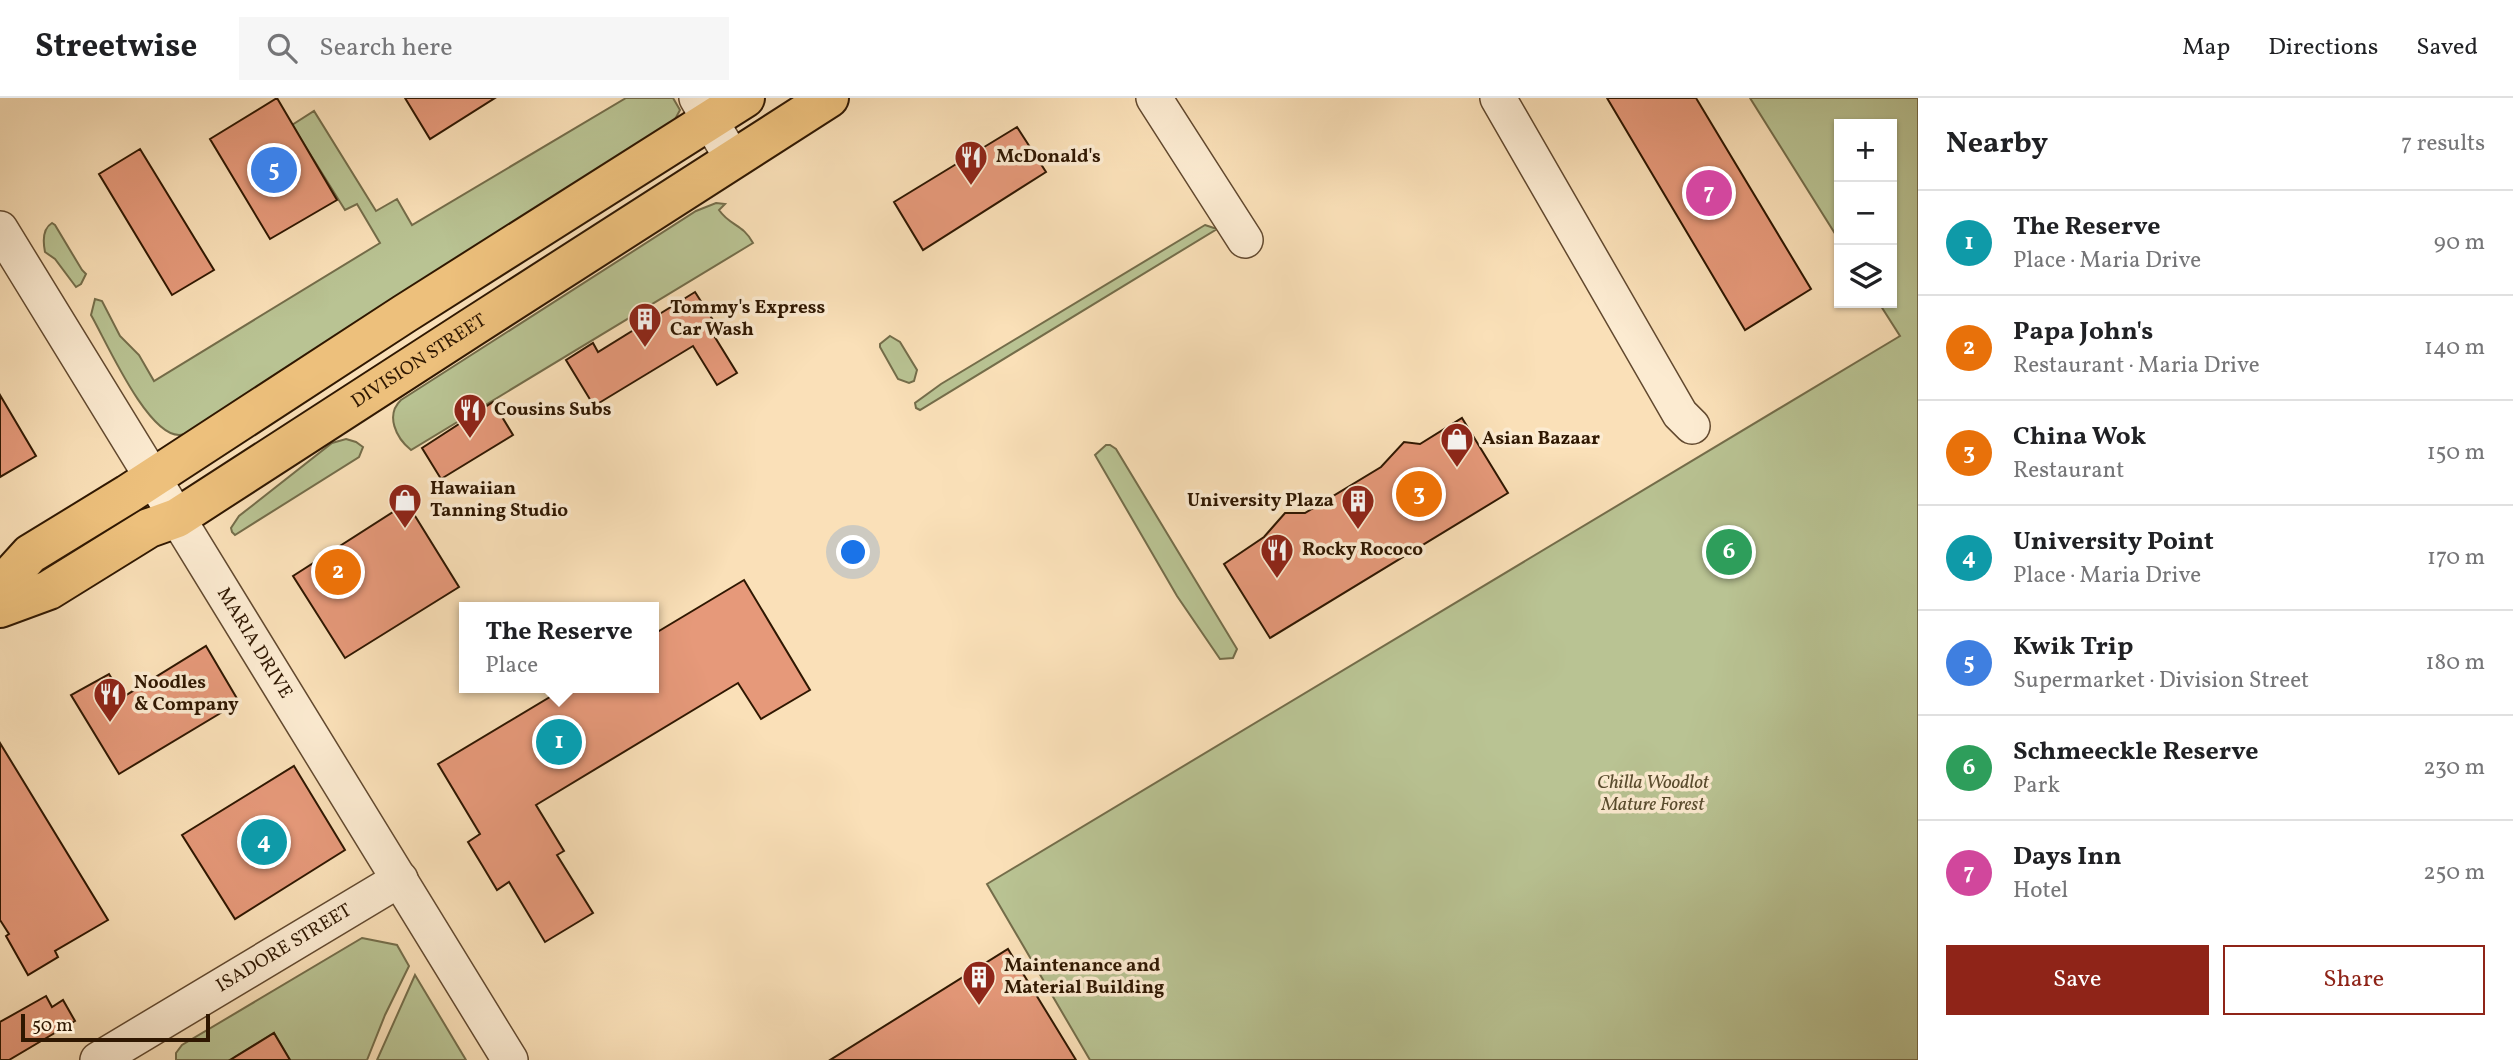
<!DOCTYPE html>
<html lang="en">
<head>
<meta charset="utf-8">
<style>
	:root { --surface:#fff; --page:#f6f6f6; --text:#202124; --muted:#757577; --line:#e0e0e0; --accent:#8f2418 }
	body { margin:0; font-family:Vollkorn,serif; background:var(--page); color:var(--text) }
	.controls { position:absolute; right:21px; top:21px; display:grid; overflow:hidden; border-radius:0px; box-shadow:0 2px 5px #0004 }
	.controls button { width:63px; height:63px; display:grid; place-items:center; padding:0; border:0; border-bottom:2px solid var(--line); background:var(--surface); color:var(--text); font:35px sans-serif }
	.scale { position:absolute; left:21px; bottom:18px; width:189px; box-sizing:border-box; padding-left:7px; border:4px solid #2f1701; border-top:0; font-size:19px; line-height:24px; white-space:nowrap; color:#2f1701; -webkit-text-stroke:5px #fcebd1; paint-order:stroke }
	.you { position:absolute; left:854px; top:455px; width:24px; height:24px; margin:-18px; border:5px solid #fff; border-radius:50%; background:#1a73e8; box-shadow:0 0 0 10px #1a73e833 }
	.badge { display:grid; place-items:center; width:46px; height:46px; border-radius:50%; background:var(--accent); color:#fff; font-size:23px; font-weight:700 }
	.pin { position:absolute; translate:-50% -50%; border:4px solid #fff; box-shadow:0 2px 7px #0006 }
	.popup { position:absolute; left:459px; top:504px; width:200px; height:91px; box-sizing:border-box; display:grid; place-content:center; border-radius:0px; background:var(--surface); filter:drop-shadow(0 2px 5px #0005); font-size:23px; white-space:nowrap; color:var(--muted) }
	.popup b { font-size:26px; color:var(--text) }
	.popup::after { content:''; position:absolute; left:50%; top:100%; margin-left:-14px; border:14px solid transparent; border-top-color:var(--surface) }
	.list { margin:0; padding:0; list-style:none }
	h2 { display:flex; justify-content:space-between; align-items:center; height:91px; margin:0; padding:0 28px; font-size:30px }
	h2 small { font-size:23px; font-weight:400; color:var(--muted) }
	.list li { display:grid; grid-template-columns:46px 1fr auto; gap:21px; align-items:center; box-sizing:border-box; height:105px; padding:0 28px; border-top:2px solid var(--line) }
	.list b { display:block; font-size:26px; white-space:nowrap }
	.list p { margin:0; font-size:23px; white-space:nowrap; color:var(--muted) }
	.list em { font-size:23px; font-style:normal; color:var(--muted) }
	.actions { display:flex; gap:14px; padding:21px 28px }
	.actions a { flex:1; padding:16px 0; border:2px solid var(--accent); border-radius:0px; text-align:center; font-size:24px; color:var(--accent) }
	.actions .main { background:var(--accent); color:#fff }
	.icon { flex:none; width:38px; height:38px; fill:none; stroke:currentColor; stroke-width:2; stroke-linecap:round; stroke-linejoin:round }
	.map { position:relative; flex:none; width:1918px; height:962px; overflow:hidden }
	header { display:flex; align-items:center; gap:42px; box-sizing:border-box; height:98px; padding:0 35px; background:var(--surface); border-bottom:2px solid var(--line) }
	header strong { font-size:33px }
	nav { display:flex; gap:38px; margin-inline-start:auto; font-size:24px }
	.search { width:490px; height:63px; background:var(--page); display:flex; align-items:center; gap:18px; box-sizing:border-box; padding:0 24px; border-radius:0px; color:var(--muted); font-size:26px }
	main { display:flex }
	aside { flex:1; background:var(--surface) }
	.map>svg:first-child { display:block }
</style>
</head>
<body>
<header>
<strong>Streetwise</strong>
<div class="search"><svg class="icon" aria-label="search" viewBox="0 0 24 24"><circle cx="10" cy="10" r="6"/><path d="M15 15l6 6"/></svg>Search here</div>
<nav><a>Map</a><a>Directions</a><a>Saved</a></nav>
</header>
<main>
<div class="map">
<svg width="1918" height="962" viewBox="0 0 1918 962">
	<rect width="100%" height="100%" fill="#fae0b8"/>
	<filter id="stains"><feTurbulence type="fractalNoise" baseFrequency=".00286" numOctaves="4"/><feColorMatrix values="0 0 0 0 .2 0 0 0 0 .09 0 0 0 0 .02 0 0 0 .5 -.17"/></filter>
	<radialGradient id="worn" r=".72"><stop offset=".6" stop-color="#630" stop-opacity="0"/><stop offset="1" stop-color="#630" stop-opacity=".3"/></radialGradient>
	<path fill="#b9c393" stroke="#746d4a" stroke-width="2" d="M 626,0 L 673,0 L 680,12 L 673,25 L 194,332 C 189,334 184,337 179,337 C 147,337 106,243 91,217 L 95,201 L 102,203 L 120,238 L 139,257 L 154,283 L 380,145 L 357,106 L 345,112 L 292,27 L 314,13 L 376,113 L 397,101 L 412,127 Z
		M 1750,0 L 1918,0 L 1918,962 L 1090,962 L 987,786 L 1900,238 L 1879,205 L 1892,205 L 1892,26 L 1839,26 L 1839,142 Z
		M 716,105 L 725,106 L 719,112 C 730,128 743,126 753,145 L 411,352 C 396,340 385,317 401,302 L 696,113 Z
		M 52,125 L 55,127 L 82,172 L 86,176 L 81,186 L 76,189 L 55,161 L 45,154 C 43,144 42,131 52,125 Z
		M 1205,127 L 1217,131 L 920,312 L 916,310 L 915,305 L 941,286 Z
		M 890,238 L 900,244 L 917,272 L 914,283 L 909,285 L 898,281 L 880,249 L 880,246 Z
		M 346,341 L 356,344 L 363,349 L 359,359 L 235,437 L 232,434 L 231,430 L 239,418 L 332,345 Z
		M 1106,347 L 1110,347 L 1116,351 L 1237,551 L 1233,560 L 1220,561 L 1177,498 L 1095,357 Z
		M 362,840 L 397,847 L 409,868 L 385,917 L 367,962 L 290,962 L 274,935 L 235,959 L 236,962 L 176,962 L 176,955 L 182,947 Z
		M 415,877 L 466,962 L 377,962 Z"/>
	<path fill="#e6997a" stroke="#2f1701" stroke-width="2" d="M 277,0 L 337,102 L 270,141 L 210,41 Z
		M 405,0 L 495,0 L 430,41 Z
		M 1607,0 L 1696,0 L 1811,191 L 1745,232 Z
		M 1017,29 L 1046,74 L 923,152 L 894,104 Z
		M 140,51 L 214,172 L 172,197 L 99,76 Z
		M 695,194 L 718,230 L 713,236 L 737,275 L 717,287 L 693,248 L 594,308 L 566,262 L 593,245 L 598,254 Z
		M 0,297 L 36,358 L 0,379 Z
		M 493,304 L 513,337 L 441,381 L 422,350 Z
		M 1462,320 L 1508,395 L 1270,540 L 1224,466 L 1264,439 L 1285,415 L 1305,415 L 1381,369 L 1404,344 L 1420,346 Z
		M 407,405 L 459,489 L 345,560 L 293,478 Z
		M 744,482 L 810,592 L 761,621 L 738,585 L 536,707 L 564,753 L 557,757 L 593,815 L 545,844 L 509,784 L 497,792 L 482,767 L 468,744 L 480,736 L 438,666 L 565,590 L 654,590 L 654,536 Z
		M 206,548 L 239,604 L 119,676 L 71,597 L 109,576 L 123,599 Z
		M 0,645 L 108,822 L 55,853 L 58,859 L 28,877 L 6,838 L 9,836 L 0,822 Z
		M 294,668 L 345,752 L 235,821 L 182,737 Z
		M 1008,851 L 1076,962 L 830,962 Z
		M 46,898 L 52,909 L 63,902 L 75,923 L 9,962 L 0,962 L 0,924 Z
		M 274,935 L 290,962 L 230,962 Z"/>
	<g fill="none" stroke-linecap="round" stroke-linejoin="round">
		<defs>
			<g id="minor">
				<path d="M 697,0 L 732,60"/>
				<path d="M 1154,0 L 1245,142"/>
				<path d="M 1498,0 L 1680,316 L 1692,328"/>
				<path id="s1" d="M 0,131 L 510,962"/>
				<path id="s2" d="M 98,962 L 400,781"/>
			</g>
			<g id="major">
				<path d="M 0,489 L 30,456 L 128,396 L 404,216 L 745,0"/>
				<path id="s3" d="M 0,510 L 49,492 L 149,430 L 177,420 C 394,280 611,138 829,0"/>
			</g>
		</defs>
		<use href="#minor" stroke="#62492f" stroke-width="38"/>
		<use href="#major" stroke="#2f1701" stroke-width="42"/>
		<use href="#minor" stroke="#fcebd1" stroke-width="35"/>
		<use href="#major" stroke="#edc07c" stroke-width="38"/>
	</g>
	<defs>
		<symbol id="restaurant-pin" viewBox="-11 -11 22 30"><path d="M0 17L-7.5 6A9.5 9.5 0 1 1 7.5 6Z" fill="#8f2418" stroke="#fcebd1"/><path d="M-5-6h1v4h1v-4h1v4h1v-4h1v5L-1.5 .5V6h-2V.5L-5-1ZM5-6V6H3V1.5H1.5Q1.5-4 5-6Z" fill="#fff"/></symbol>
		<symbol id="building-pin" viewBox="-11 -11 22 30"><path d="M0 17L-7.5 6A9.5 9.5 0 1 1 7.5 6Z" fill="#8f2418" stroke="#fcebd1"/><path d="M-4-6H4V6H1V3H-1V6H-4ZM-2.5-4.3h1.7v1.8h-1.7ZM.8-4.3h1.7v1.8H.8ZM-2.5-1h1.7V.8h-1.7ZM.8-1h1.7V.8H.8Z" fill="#fff"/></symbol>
		<symbol id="shop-pin" viewBox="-11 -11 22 30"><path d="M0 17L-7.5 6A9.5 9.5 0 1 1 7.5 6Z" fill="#8f2418" stroke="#fcebd1"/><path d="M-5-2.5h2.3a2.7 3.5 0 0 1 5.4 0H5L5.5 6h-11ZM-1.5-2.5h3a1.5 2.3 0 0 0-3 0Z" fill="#fff"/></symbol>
	</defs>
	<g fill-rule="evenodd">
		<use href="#restaurant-pin" x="952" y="40" width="38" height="52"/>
		<use href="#building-pin" x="626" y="202" width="38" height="52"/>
		<use href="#restaurant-pin" x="451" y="293" width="38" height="52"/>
		<use href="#shop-pin" x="1438" y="322" width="38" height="52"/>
		<use href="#shop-pin" x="386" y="383" width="38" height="52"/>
		<use href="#building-pin" x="1339" y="384" width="38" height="52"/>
		<use href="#restaurant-pin" x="1258" y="433" width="38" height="52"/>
		<use href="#restaurant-pin" x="91" y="577" width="38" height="52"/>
		<use href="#building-pin" x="960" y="860" width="38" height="52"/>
	</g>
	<g text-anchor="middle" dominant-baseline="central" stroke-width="7" stroke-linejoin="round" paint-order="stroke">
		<g font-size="19" font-weight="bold" fill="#2f1701" stroke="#fcebd1" text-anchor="start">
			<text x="996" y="59">McDonald's</text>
			<text x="670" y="210">Tommy's Express<tspan x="670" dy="22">Car Wash</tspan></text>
			<text x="494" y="312">Cousins Subs</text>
			<text x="1482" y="341">Asian Bazaar</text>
			<text x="430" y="391">Hawaiian<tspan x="430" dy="22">Tanning Studio</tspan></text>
			<text x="1334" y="403" text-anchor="end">University Plaza</text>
			<text x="1302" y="452">Rocky Rococo</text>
			<text x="134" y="585">Noodles<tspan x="134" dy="22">&amp; Company</tspan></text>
			<text x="1004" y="868">Maintenance and<tspan x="1004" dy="22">Material Building</tspan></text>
		</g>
		<g font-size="19" fill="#2f1701" stroke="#fcebd1">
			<text stroke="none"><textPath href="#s3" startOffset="488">DIVISION STREET</textPath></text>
			<text stroke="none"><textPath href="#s1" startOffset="486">MARIA DRIVE</textPath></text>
			<text stroke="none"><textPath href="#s2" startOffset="217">ISADORE STREET</textPath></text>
		</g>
		<g font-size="19" font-style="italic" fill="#584b2d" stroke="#fcebd1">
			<text x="1653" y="685">Chilla Woodlot<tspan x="1653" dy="22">Mature Forest</tspan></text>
		</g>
	</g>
	<rect width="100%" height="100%" filter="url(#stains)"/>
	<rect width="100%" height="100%" fill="url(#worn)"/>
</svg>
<div class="controls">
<button>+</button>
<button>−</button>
<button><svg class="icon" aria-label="layers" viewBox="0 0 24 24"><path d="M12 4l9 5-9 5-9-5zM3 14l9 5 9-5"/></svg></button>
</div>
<div class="scale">50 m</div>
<div class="you"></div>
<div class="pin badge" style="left:559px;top:644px;background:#0f9aa8">1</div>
<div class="popup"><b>The Reserve</b>Place</div>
<div class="pin badge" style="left:338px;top:474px;background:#e8710a">2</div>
<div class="pin badge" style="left:1419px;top:396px;background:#e8710a">3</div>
<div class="pin badge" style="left:264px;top:744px;background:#0f9aa8">4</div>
<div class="pin badge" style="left:274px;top:72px;background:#3f7fe0">5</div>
<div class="pin badge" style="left:1729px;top:454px;background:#2e9e5b">6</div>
<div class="pin badge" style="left:1709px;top:95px;background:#d1479c">7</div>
</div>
<aside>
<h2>Nearby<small>7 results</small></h2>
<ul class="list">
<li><span class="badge" style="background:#0f9aa8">1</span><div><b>The Reserve</b><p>Place · Maria Drive</p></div><em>90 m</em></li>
<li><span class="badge" style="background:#e8710a">2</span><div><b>Papa John's</b><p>Restaurant · Maria Drive</p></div><em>140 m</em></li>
<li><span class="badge" style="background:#e8710a">3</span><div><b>China Wok</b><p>Restaurant</p></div><em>150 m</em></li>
<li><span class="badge" style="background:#0f9aa8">4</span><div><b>University Point</b><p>Place · Maria Drive</p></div><em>170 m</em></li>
<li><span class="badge" style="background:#3f7fe0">5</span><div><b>Kwik Trip</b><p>Supermarket · Division Street</p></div><em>180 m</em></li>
<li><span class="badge" style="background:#2e9e5b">6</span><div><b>Schmeeckle Reserve</b><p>Park</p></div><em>230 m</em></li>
<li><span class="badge" style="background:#d1479c">7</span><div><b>Days Inn</b><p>Hotel</p></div><em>250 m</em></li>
</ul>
<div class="actions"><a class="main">Save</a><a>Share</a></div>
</aside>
</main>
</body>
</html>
